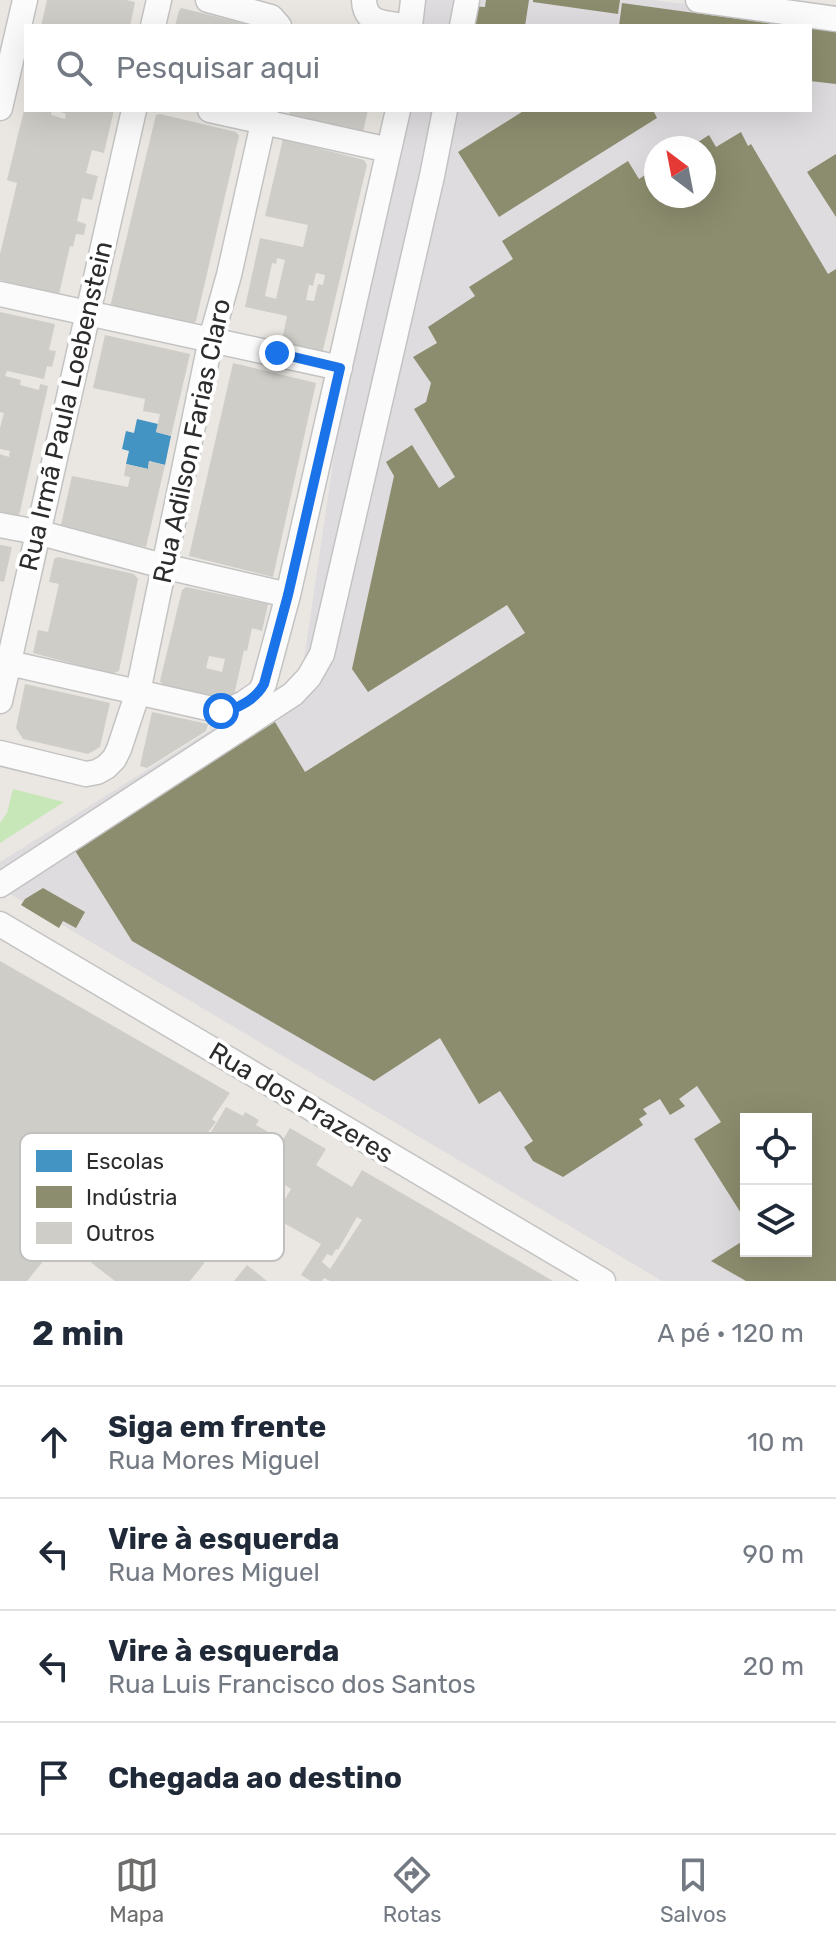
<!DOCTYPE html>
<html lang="pt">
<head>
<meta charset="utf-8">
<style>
	:root { --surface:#fff; --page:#f2f2f3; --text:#1f2937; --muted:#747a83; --line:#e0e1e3; --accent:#6e6d6c }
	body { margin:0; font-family:Rubik,sans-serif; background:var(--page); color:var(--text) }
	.controls { position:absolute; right:24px; bottom:24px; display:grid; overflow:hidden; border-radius:0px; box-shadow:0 8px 32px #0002 }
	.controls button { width:72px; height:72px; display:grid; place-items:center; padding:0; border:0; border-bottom:2px solid var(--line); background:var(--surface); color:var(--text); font:40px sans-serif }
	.compass { position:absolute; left:644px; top:136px; width:72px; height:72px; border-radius:50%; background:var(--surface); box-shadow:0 8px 32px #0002; rotate:328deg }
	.stop { position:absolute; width:24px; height:24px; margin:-18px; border:6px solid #1a73e8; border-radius:50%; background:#fff }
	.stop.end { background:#1a73e8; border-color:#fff; box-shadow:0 2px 8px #0008 }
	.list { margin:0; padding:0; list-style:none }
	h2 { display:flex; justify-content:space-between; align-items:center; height:104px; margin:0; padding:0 32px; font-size:34px }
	h2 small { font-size:26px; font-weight:400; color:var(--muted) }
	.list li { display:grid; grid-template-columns:52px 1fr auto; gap:24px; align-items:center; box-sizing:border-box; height:112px; padding:0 32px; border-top:2px solid var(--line) }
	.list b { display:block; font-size:30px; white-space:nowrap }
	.list p { margin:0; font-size:26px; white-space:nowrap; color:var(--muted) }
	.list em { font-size:26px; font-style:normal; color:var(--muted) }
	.icon { flex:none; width:44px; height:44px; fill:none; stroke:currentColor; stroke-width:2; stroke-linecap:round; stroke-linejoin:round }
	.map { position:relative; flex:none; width:836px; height:1281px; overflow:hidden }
	.search { position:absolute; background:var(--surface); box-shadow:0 8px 32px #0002; left:24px; right:24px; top:24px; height:88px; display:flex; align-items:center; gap:20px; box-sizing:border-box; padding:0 28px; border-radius:0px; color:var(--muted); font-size:30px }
	.sheet { height:552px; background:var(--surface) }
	nav { display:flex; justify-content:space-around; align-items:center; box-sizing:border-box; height:112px; border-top:2px solid var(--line); background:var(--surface); font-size:22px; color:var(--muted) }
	nav a { display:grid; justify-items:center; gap:4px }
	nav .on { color:var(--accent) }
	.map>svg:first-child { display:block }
</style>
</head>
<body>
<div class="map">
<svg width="836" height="1281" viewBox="0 0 836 1281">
	<rect width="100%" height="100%" fill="#eae7e2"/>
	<path fill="#dedcde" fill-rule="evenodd" d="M 401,0 L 653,0 L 836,23 L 836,1281 L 662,1281 L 0,888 L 0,862 L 302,673 L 385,110 L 810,110 L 810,26 L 397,26 ZM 656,148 L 704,148 L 704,196 L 656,196 ZM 746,1119 L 806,1119 L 806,1251 L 746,1251 Z"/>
	<path fill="#c8e7b9" d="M 13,789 L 64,802 L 0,843 L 0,823 L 7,813 Z"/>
	<path fill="#4393c3" d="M 137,419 L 158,424 L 156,432 L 171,436 L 165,465 L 149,461 L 148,469 L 126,464 L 129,451 L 122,449 L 126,431 L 134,433 Z"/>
	<path fill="#8c8c6e" d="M 486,0 L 529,0 L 525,26 L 465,26 L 470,6 L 485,7 Z
		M 533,0 L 620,0 L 618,14 L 533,2 Z
		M 622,3 L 774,24 L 774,26 L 619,26 Z
		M 836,21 L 836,84 L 810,81 L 810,25 Z
		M 525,110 L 653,110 L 657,118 L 499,217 L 458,152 Z
		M 741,132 L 748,146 L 751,144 L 828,274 L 836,269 L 836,1281 L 746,1281 L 711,1261 L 746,1239 L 746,1251 L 806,1251 L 806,1119 L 746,1119 L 746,1221 L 694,1139 L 721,1122 L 697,1086 L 679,1099 L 685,1106 L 670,1115 L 660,1099 L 643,1109 L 647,1114 L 639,1119 L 643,1125 L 563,1177 L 533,1161 L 524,1147 L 533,1141 L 500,1091 L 479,1104 L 440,1038 L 374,1081 L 132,941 L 74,849 L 275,722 L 305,772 L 525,633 L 507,605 L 368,692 L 352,669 L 394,476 L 386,462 L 412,445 L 439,488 L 455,477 L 414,409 L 426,402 L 431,383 L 413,357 L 437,343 L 428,327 L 475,296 L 469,287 L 513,259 L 502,241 L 628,161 L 639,179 L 656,168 L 656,196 L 704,196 L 704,148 L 689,148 L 709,135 L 716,147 Z
		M 836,154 L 836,217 L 807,172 Z
		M 43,888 L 85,912 L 76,928 L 63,921 L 59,928 L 21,905 L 25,899 Z"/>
	<path fill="#cfcdc8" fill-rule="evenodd" d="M 47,0 L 126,0 L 135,2 L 130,26 L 87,26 L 82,24 L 81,26 L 41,26 Z
		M 181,8 L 251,25 L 251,26 L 175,26 L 179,11 Z
		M 24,110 L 52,110 L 51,115 L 65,119 L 66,114 L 56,110 L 114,110 L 104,153 L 92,150 L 86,173 L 98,176 L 92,200 L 82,198 L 77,221 L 86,224 L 84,235 L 76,234 L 73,247 L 70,246 L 59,294 L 0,280 L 0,254 L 17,183 L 7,180 Z
		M 290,110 L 368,110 L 363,132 L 289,115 Z
		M 160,114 L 236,132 L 239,136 L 196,321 L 192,324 L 110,307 L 153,127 L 156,115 Z
		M 283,139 L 364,160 L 367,165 L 323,350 L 319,353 L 281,345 L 287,316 L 245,307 L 260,238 L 303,247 L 308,225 L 265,216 ZM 277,258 L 285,260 L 276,299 L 265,296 L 272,263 L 276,264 ZM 316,273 L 325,275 L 323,285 L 318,284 L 314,301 L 306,300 L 309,285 L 313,286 Z
		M 0,312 L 55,324 L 49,350 L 56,351 L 52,367 L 47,366 L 44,379 L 7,371 L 5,376 L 21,380 L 20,385 L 39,390 L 40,384 L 48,386 L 19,516 L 0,512 L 0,454 L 9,457 L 10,451 L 0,449 L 0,428 L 4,413 L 0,412 Z
		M 105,335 L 190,354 L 171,436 L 156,432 L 160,414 L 143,411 L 145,399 L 93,388 Z
		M 233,363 L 316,383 L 273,577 L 189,556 Z
		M 149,461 L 165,465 L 146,547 L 60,529 L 72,476 L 128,487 L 130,477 L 124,476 L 126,464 L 148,469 Z
		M 0,545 L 12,547 L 4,582 L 0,581 Z
		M 58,557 L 134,574 L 138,579 L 119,671 L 112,674 L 33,653 L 38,630 L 48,632 L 59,584 L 49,582 L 54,559 Z
		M 186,587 L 268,604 L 262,631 L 252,628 L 247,651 L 244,650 L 233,700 L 163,685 L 160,681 L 182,590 ZM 209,656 L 225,659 L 222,672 L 206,668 Z
		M 25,684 L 110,703 L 100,747 L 88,754 L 23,739 L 16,728 Z
		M 152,712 L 208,724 L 206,731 L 147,768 L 140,766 Z
		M 0,961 L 230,1093 L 212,1119 L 216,1122 L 198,1145 L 202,1147 L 226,1107 L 243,1116 L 245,1112 L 259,1120 L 256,1125 L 283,1140 L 290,1128 L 326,1149 L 316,1165 L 352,1187 L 362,1170 L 553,1281 L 330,1281 L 324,1278 L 322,1281 L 311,1281 L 301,1275 L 321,1244 L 220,1187 L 225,1179 L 229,1181 L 241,1160 L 237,1158 L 229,1171 L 225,1169 L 216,1185 L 205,1178 L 222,1149 L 217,1146 L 205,1166 L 201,1163 L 196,1172 L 143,1139 L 27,1281 L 0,1281 ZM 279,1155 L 282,1157 L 258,1198 L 254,1196 ZM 279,1181 L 291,1189 L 280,1208 L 268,1199 ZM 357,1217 L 362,1220 L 330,1269 L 322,1262 L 327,1254 L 332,1256 L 336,1249 L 338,1250 Z
		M 144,1146 L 181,1172 L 179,1175 L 186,1176 L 199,1183 L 214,1201 L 226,1211 L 223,1215 L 235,1224 L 190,1281 L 115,1281 L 67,1244 Z
		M 247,1265 L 267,1281 L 234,1281 Z"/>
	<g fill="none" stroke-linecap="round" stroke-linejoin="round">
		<defs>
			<path id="minor" d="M 208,0 L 271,17 L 279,26
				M 364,0 C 365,26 388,23 407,26
				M 698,0 L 836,19
				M 153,26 L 159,0
				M 410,26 L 413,0
				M 462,26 L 467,0
				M 0,108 L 25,0
				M 210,110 L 389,150
				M 0,294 L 340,368
				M 0,525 L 37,532 L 163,566 L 288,595
				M 0,661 L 221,711 L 227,711 L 244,703 L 260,692 L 264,684 L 288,595 L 398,110
				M 0,701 L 134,110
				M 0,753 L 86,774 L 97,772 L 106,767 L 114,759 L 119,749 L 138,692 L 211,339 L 229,275 L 266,110
				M 0,885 L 293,694 L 309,677 L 322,654 L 432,176 L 445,110
				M 0,924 L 603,1281"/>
		</defs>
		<use href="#minor" stroke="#c4c3c3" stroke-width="27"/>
		<use href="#minor" stroke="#fcfbfb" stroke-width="24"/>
	</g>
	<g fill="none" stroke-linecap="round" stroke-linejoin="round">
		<path stroke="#1a73e8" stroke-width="10" d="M 221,711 C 237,710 256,699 264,684 L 288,595 L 340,368 L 277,353"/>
	</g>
	<g text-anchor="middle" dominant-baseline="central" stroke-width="8" stroke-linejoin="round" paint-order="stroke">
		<g font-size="26" fill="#2c2c2c" stroke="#fff">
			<text transform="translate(66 406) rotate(-77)">Rua Irmã Paula Loebenstein</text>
			<text transform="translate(192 441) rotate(-78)">Rua Adilson Farias Claro</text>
			<text transform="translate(301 1103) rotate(31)">Rua dos Prazeres</text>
		</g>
	</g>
	<rect x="20" y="1133" width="264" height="128" rx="12" fill="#fff" stroke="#c0c0c0" stroke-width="2"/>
	<rect x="36" y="1150" width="36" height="22" fill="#4393c3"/>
	<rect x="36" y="1186" width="36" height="22" fill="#8c8c6e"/>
	<rect x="36" y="1222" width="36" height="22" fill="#cfcdc8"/>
	<g font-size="22" fill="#2c2c2c">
		<text x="86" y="1169">Escolas</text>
		<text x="86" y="1205">Indústria</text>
		<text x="86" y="1241">Outros</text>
	</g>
</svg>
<div class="controls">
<button><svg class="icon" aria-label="locate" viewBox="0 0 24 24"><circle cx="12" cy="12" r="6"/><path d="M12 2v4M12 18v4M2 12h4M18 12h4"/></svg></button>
<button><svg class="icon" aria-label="layers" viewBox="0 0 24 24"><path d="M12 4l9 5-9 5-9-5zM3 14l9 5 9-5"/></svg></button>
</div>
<svg class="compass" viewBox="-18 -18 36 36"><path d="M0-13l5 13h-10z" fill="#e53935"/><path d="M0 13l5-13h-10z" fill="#747a83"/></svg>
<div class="stop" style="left:221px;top:711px"></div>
<div class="stop end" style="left:277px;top:353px"></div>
<div class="search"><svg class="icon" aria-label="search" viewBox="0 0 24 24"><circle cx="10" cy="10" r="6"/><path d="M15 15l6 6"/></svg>Pesquisar aqui</div>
</div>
<section class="sheet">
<h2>2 min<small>A pé · 120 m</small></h2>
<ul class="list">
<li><svg class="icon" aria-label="ahead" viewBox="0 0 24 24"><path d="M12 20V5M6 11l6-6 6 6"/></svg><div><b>Siga em frente</b><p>Rua Mores Miguel</p></div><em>10 m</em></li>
<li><svg class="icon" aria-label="left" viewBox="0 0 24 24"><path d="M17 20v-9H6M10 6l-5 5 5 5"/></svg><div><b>Vire à esquerda</b><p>Rua Mores Miguel</p></div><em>90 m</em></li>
<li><svg class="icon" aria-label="left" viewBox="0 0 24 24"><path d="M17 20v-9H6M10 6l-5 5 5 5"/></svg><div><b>Vire à esquerda</b><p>Rua Luis Francisco dos Santos</p></div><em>20 m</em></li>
<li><svg class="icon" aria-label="arrive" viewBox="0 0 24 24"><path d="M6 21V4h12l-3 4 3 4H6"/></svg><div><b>Chegada ao destino</b></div></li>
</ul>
</section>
<nav>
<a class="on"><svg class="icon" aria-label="map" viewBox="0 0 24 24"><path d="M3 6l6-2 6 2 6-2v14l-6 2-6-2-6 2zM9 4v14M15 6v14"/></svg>Mapa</a>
<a><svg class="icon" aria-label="directions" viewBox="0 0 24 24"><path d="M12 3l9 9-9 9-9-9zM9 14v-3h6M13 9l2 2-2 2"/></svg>Rotas</a>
<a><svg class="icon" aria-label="saved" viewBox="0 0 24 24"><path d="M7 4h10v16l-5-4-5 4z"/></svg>Salvos</a>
</nav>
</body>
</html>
